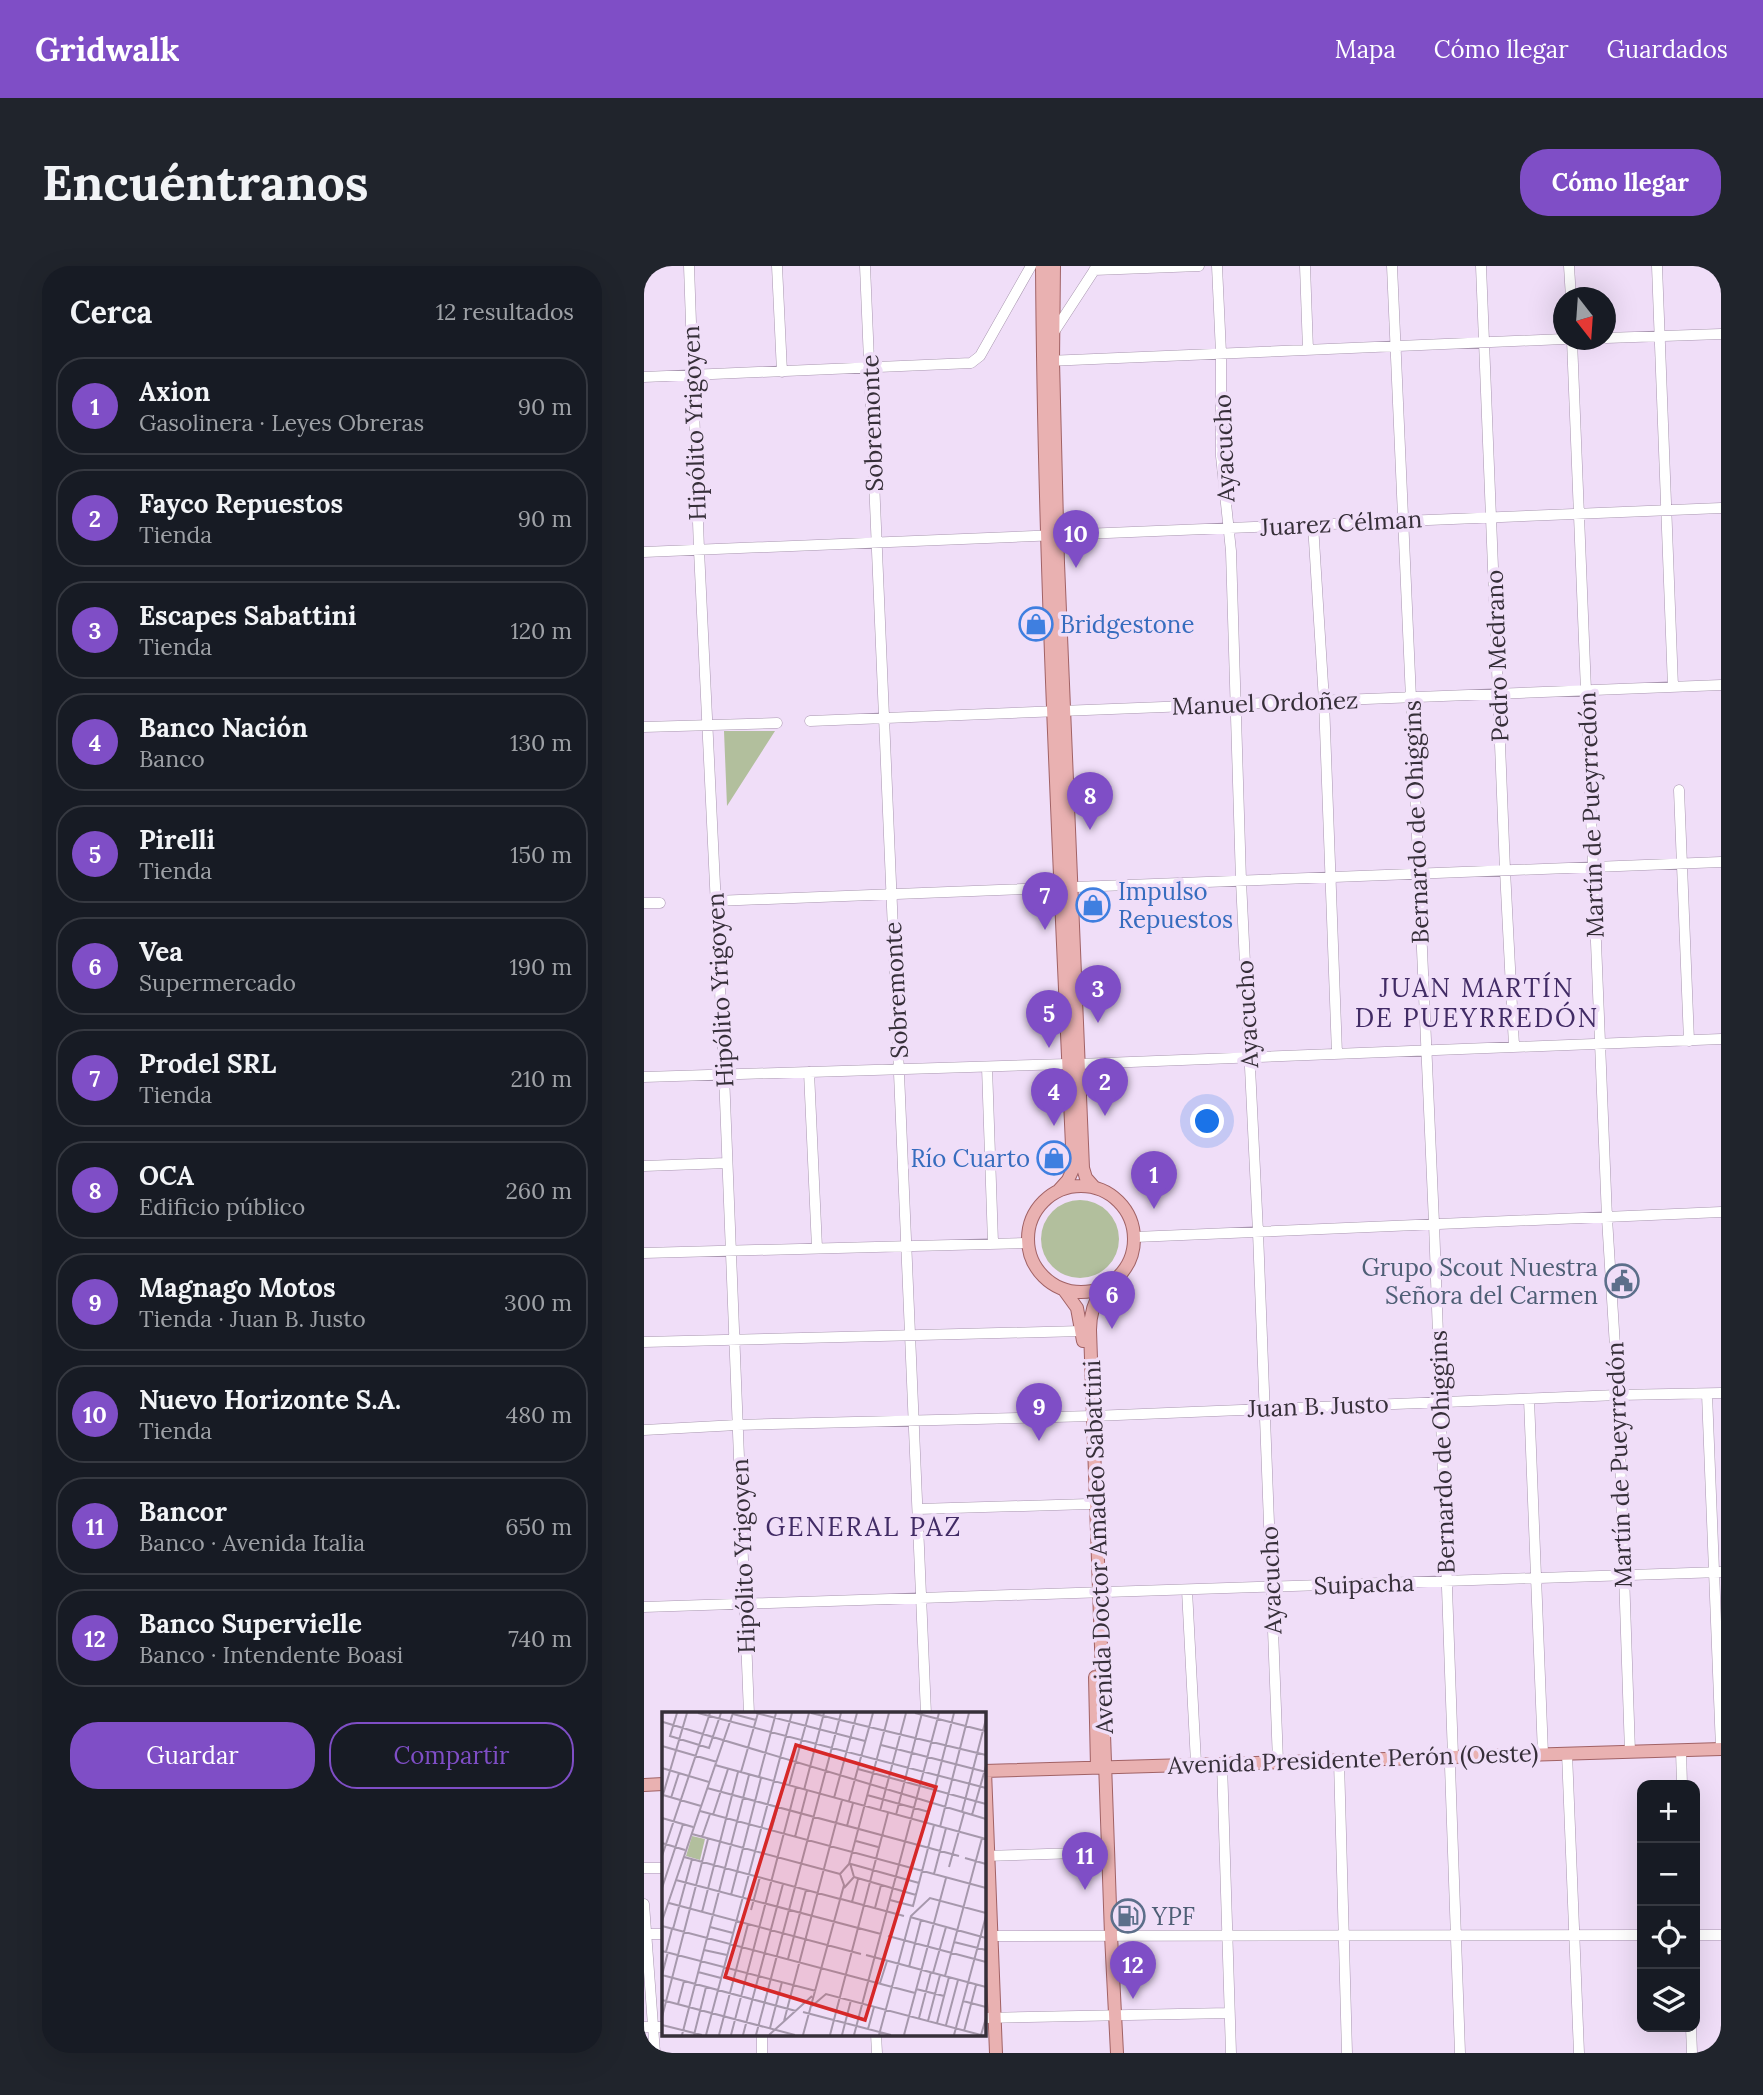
<!DOCTYPE html>
<html lang="es">
<head>
<meta charset="utf-8">
<style>
	:root { --surface:#171b24; --page:#20242c; --text:#f1f3f6; --muted:#9ea1a6; --line:#363941; --accent:#7f4ec6 }
	body { margin:0; font-family:Lora,serif; background:var(--page); color:var(--text) }
	.controls { position:absolute; right:21px; bottom:21px; display:grid; overflow:hidden; border-radius:14px; box-shadow:0 7px 28px #0002 }
	.controls button { width:63px; height:63px; display:grid; place-items:center; padding:0; border:0; border-bottom:2px solid var(--line); background:var(--surface); color:var(--text); font:35px sans-serif }
	.compass { position:absolute; left:909px; top:21px; width:63px; height:63px; border-radius:50%; background:var(--surface); box-shadow:0 7px 28px #0002; rotate:163deg }
	.you { position:absolute; left:564px; top:856px; width:24px; height:24px; margin:-18px; border:5px solid #fff; border-radius:50%; background:#1a73e8; box-shadow:0 0 0 10px #1a73e833 }
	.badge { display:grid; place-items:center; width:46px; height:46px; border-radius:50%; background:var(--accent); color:#fff; font-size:23px; font-weight:700 }
	.pin { position:absolute; translate:-50% -58px; filter:drop-shadow(0 2px 4px #0008) }
	.pin::after { content:''; position:absolute; top:37px; width:24px; height:21px; background:inherit; clip-path:polygon(0 0,100% 0,50% 100%) }
	.list { margin:0; padding:0; list-style:none }
	h2 { display:flex; justify-content:space-between; align-items:center; height:91px; margin:0; padding:0 28px; font-size:30px }
	h2 small { font-size:23px; font-weight:400; color:var(--muted) }
	.list li { display:grid; grid-template-columns:46px 1fr auto; gap:21px; align-items:center; box-sizing:border-box; height:98px; margin:0 14px 14px; padding:0 14px; border:2px solid var(--line); border-radius:28px }
	.list b { display:block; font-size:26px; white-space:nowrap }
	.list p { margin:0; font-size:23px; white-space:nowrap; color:var(--muted) }
	.list em { font-size:23px; font-style:normal; color:var(--muted) }
	.actions { display:flex; gap:14px; padding:21px 28px }
	.actions a { flex:1; padding:16px 0; border:2px solid var(--accent); border-radius:28px; text-align:center; font-size:24px; color:var(--accent) }
	.actions .main { background:var(--accent); color:#fff }
	.icon { flex:none; width:38px; height:38px; fill:none; stroke:currentColor; stroke-width:2; stroke-linecap:round; stroke-linejoin:round }
	.map { position:relative; flex:none; width:1077px; height:1787px; overflow:hidden; border-radius:28px }
	header { display:flex; align-items:center; gap:42px; box-sizing:border-box; height:98px; padding:0 35px; background:var(--accent); color:#fff }
	header strong { font-size:33px }
	nav { display:flex; gap:38px; margin-inline-start:auto; font-size:24px }
	.intro { display:flex; align-items:center; justify-content:space-between; box-sizing:border-box; height:168px; padding:0 42px }
	h1 { margin:0; font-size:49px }
	.button { padding:18px 32px; border-radius:28px; background:var(--accent); color:#fff; font-size:24px; font-weight:700 }
	main { display:flex; gap:42px; padding:0 42px }
	aside { flex:1; background:var(--surface); border-radius:28px; box-shadow:0 7px 28px #0002 }
	.map>svg:first-child { display:block }
</style>
</head>
<body>
<header>
<strong>Gridwalk</strong>
<nav><a>Mapa</a><a>Cómo llegar</a><a>Guardados</a></nav>
</header>
<div class="intro"><h1>Encuéntranos</h1><a class="button">Cómo llegar</a></div>
<main>
<aside>
<h2>Cerca<small>12 resultados</small></h2>
<ul class="list">
<li><span class="badge">1</span><div><b>Axion</b><p>Gasolinera · Leyes Obreras</p></div><em>90 m</em></li>
<li><span class="badge">2</span><div><b>Fayco Repuestos</b><p>Tienda</p></div><em>90 m</em></li>
<li><span class="badge">3</span><div><b>Escapes Sabattini</b><p>Tienda</p></div><em>120 m</em></li>
<li><span class="badge">4</span><div><b>Banco Nación</b><p>Banco</p></div><em>130 m</em></li>
<li><span class="badge">5</span><div><b>Pirelli</b><p>Tienda</p></div><em>150 m</em></li>
<li><span class="badge">6</span><div><b>Vea</b><p>Supermercado</p></div><em>190 m</em></li>
<li><span class="badge">7</span><div><b>Prodel SRL</b><p>Tienda</p></div><em>210 m</em></li>
<li><span class="badge">8</span><div><b>OCA</b><p>Edificio público</p></div><em>260 m</em></li>
<li><span class="badge">9</span><div><b>Magnago Motos</b><p>Tienda · Juan B. Justo</p></div><em>300 m</em></li>
<li><span class="badge">10</span><div><b>Nuevo Horizonte S.A.</b><p>Tienda</p></div><em>480 m</em></li>
<li><span class="badge">11</span><div><b>Bancor</b><p>Banco · Avenida Italia</p></div><em>650 m</em></li>
<li><span class="badge">12</span><div><b>Banco Supervielle</b><p>Banco · Intendente Boasi</p></div><em>740 m</em></li>
</ul>
<div class="actions"><a class="main">Guardar</a><a>Compartir</a></div>
</aside>
<div class="map">
<svg width="1077" height="1787" viewBox="0 0 1077 1787">
	<rect width="100%" height="100%" fill="#f0def8"/>
	<path fill="#b2bf9d" d="M 80,465 L 131,465 L 83,540 Z
		M397 973a39 39 0 1 1 78 0a39 39 0 1 1-78 0Z"/>
	<g fill="none" stroke-linecap="round" stroke-linejoin="round">
		<defs>
			<path id="minor" d="M 45,0 L 55,284 L 80,808 L 105,1448
				M 133,0 L 138,106
				M 221,0 L 282,1448
				M 573,0 L 577,87 L 577,190 L 587,285 L 597,615 L 614,966 L 634,1496
				M 661,0 L 664,84
				M 748,0 L 790,957 L 809,1490 L 806,1500 L 816,1787
				M 837,0 L 861,604 L 870,780
				M 925,0 L 927,32
				M 1013,0 L 1029,421
				M 450,4 L 555,0
				M 410,66 L 453,0
				M 962,72 L 1077,68
				M 928,74 L 963,952 L 974,1129 L 986,1486
				M 403,95 L 920,73
				M 0,111 L 327,97 L 336,90 L 387,0
				M 669,258 L 680,435 L 693,788
				M 0,286 L 1077,242
				M 166,455 L 1077,419
				M 0,461 L 133,457
				M 1035,524 L 1045,775
				M 71,635 L 1077,596
				M 0,637 L 16,637
				M 435,798 L 1077,773
				M 343,801 L 349,977
				M 165,806 L 173,982
				M 0,811 L 424,798
				M 0,900 L 83,897
				M 491,971 L 1077,946
				M 0,987 L 383,977
				M 0,1076 L 438,1065
				M 1063,1128 L 1077,1482
				M 885,1133 L 899,1488
				M 0,1164 L 93,1159 L 449,1150 L 974,1129 L 1077,1127
				M 274,1243 L 445,1238
				M 543,1324 L 552,1497
				M 0,1341 L 1077,1306
				M 1037,1484 L 1038,1519
				M 923,1487 L 935,1787
				M 695,1495 L 703,1787
				M 578,1497 L 587,1787
				M 340,1590 L 464,1586
				M 0,1602 L 19,1602
				M 0,1638 L 11,1787
				M 0,1668 L 19,1668
				M 1051,1669 L 1077,1669
				M 340,1670 L 998,1669
				M 340,1752 L 585,1747
				M 0,1761 L 19,1761
				M 1047,1761 L 1048,1787
				M 118,1768 L 118,1787
				M 232,1768 L 233,1787"/>
			<path id="major" d="M 398,0 C 400,301 416,602 429,903 L 424,914 L 415,924
				M 410,0 L 409,95 L 414,297 L 439,902 L 442,912 L 450,921
				M384 973a53 53 0 1 1 106 0a53 53 0 1 1-106 0Z
				M 459,1021 C 450,1035 446,1048 446,1064 L 467,1669 L 473,1787
				M 420,1024 L 433,1042 L 439,1075
				M 451,1411 L 453,1501
				M 340,1505 L 1077,1483
				M 341,1505 L 352,1787
				M 0,1519 L 19,1518"/>
		</defs>
		<use href="#minor" stroke="#a896af" stroke-width="11"/>
		<use href="#major" stroke="#a16265" stroke-width="14"/>
		<use href="#minor" stroke="#fff" stroke-width="10"/>
		<use href="#major" stroke="#e9b1b1" stroke-width="12"/>
	</g>
	<defs>
		<symbol id="shop-ring" viewBox="-11 -11 22 22"><circle r="9.5" fill="#f0def8" stroke="#3f7fe0" stroke-width="1.5"/><path d="M-5-2.5h2.3a2.7 3.5 0 0 1 5.4 0H5L5.5 6h-11ZM-1.5-2.5h3a1.5 2.3 0 0 0-3 0Z" fill="#3f7fe0"/></symbol>
		<symbol id="civic-ring" viewBox="-11 -11 22 22"><circle r="9.5" fill="#f0def8" stroke="#5c6f8a" stroke-width="1.5"/><path d="M-.6-6.5H3V-4.5H.6V-3L4-1V1h2V6H-6V1h2V-1L-.6-3ZM-1.2 2.5V6h2.4V2.5Z" fill="#5c6f8a"/></symbol>
		<symbol id="fuel-ring" viewBox="-11 -11 22 22"><circle r="9.5" fill="#f0def8" stroke="#5c6f8a" stroke-width="1.5"/><path d="M-5.5-6h7V0h2V4h1.3V-2.5L3-4.5l.8-.8L6-3V5H2.5V1h-1V6h-7ZM-4.2-4.7v3.2H.2V-4.7Z" fill="#5c6f8a"/></symbol>
	</defs>
	<g fill-rule="evenodd">
		<use href="#shop-ring" x="373" y="339" width="38" height="38"/>
		<use href="#shop-ring" x="430" y="620" width="38" height="38"/>
		<use href="#shop-ring" x="391" y="873" width="38" height="38"/>
		<use href="#civic-ring" x="959" y="996" width="38" height="38"/>
		<use href="#fuel-ring" x="465" y="1631" width="38" height="38"/>
	</g>
	<g text-anchor="middle" dominant-baseline="central" stroke-width="7" stroke-linejoin="round" paint-order="stroke">
		<g font-size="24" fill="#362f39" stroke="#f0def8">
			<text transform="translate(50 157) rotate(-92)">Hipólito Yrigoyen</text>
			<text transform="translate(228 157) rotate(-92)">Sobremonte</text>
			<text transform="translate(580 182) rotate(-92)">Ayacucho</text>
			<text transform="translate(697 257) rotate(-3)">Juarez Célman</text>
			<text transform="translate(853 390) rotate(-92)">Pedro Medrano</text>
			<text transform="translate(621 437) rotate(-2)">Manuel Ordoñez</text>
			<text transform="translate(947 549) rotate(-92)">Martín de Pueyrredón</text>
			<text transform="translate(772 556) rotate(-92)">Bernardo de Ohiggins</text>
			<text transform="translate(76 724) rotate(-93)">Hipólito Yrigoyen</text>
			<text transform="translate(252 724) rotate(-93)">Sobremonte</text>
			<text transform="translate(603 748) rotate(-93)">Ayacucho</text>
			<text transform="translate(674 1140) rotate(-2)">Juan B. Justo</text>
			<text transform="translate(798 1186) rotate(-92)">Bernardo de Ohiggins</text>
			<text transform="translate(975 1199) rotate(-92)">Martín de Pueyrredón</text>
			<text transform="translate(454 1281) rotate(-92)">Avenida Doctor Amadeo Sabattini</text>
			<text transform="translate(99 1290) rotate(-92)">Hipólito Yrigoyen</text>
			<text transform="translate(627 1314) rotate(-92)">Ayacucho</text>
			<text transform="translate(720 1318) rotate(-2)">Suipacha</text>
			<text transform="translate(709 1493) rotate(-2)">Avenida Presidente Perón (Oeste)</text>
		</g>
		<g font-size="24" fill="#366cbe" stroke="#f0def8" text-anchor="start">
			<text x="416" y="358">Bridgestone</text>
			<text x="474" y="625">Impulso<tspan x="474" dy="28">Repuestos</tspan></text>
			<text x="386" y="892" text-anchor="end">Río Cuarto</text>
		</g>
		<g font-size="24" fill="#4e5e75" stroke="#f0def8" text-anchor="end">
			<text x="954" y="1001">Grupo Scout Nuestra<tspan x="954" dy="28">Señora del Carmen</tspan></text>
			<text x="508" y="1650" text-anchor="start">YPF</text>
		</g>
		<g font-size="26" letter-spacing="2" fill="#412b65" stroke="#f0def8">
			<text x="833" y="721">JUAN MARTÍN<tspan x="833" dy="30">DE PUEYRREDÓN</tspan></text>
			<text x="220" y="1260">GENERAL PAZ</text>
		</g>
	</g>
	<g transform="translate(18 1446)">
		<rect width="324" height="324" fill="#f0def8"/>
		<path d="M 30,124 L 43,127 L 38,148 L 24,144 Z" fill="#b2bf9d"/>
		<path fill="none" stroke="#a698ac" stroke-width="2" d="M 15,1 L 8,24 L 47,36 L 59,1M 36,1 L 324,76M 94,1 L 203,29M 149,1 L 324,43M 253,1 L 323,19M 71,2 L 94,8M 1,10 L 324,107M 219,33 L 324,60M 0,34 L 55,50M 53,53 L 324,127M 0,56 L 47,70M 196,57 L 324,92M 79,60 L 96,1M 97,65 L 114,1M 127,74 L 147,1M 45,76 L 297,144M 142,78 L 162,1M 1,83 L 39,94M 205,83 L 267,100M 0,86 L 25,1M 9,86 L 17,61M 172,86 L 195,1M 187,89 L 211,1M 38,99 L 324,176M 218,99 L 244,1M 300,100 L 324,7M 51,103 L 66,57M 234,103 L 260,1M 310,103 L 324,54M 0,106 L 31,115M 264,111 L 292,1M 185,114 L 191,91M 278,115 L 307,1M 109,119 L 122,72M 30,122 L 178,162M 40,125 L 48,102M 133,125 L 145,79M 194,129 L 216,135M 0,131 L 23,138M 0,144 L 48,1M 22,145 L 178,187M 303,146 L 324,152M 189,152 L 257,171M 287,155 L 302,101M 272,162 L 284,116M 192,165 L 254,183M 14,168 L 219,222M 0,176 L 21,112M 182,176 L 192,165 L 188,151M 69,183 L 99,66M 179,187 L 242,204M 228,188 L 251,194 L 272,113M 190,190 L 196,167M 7,191 L 199,242M 213,196 L 219,173M 89,198 L 98,165M 40,200 L 76,60M 248,205 L 324,226M 0,209 L 71,1M 0,214 L 253,281M 48,215 L 71,221M 11,217 L 30,147M 226,224 L 324,250M 292,230 L 324,238M 42,238 L 65,243M 0,239 L 154,279M 4,240 L 10,217M 204,243 L 324,275M 126,247 L 144,178M 247,255 L 259,208M 36,260 L 59,266M 271,261 L 284,215M 0,263 L 134,299M 0,263 L 6,240M 283,264 L 320,126M 218,271 L 225,249M 254,277 L 282,284M 0,288 L 133,323M 301,289 L 324,295M 16,292 L 22,269M 150,294 L 164,282 L 319,323 L 324,306M 141,300 L 229,323M 0,305 L 46,127M 257,306 L 269,260M 122,309 L 180,88M 266,309 L 278,263M 275,311 L 287,265M 0,313 L 40,323M 284,313 L 296,268M 108,316 L 120,270M 206,317 L 212,295M 302,319 L 314,273M 20,323 L 87,63M 32,323 L 44,275M 44,323 L 130,1M 57,323 L 86,212M 69,323 L 134,75M 81,323 L 121,172M 94,323 L 179,1M 107,323 L 150,284M 141,323 L 182,173 L 178,162 L 187,152 L 227,1M 168,323 L 226,101M 180,323 L 189,288M 192,323 L 277,1M 217,323 L 249,204 L 268,186 L 324,201M 242,323 L 284,166M 292,323 L 324,204"/>
		<path fill="#d62828" fill-opacity="0.15" stroke="#d62828" stroke-width="3.5" d="M 134,33 L 274,75 L 203,308 L 63,265 Z"/>
		<rect width="324" height="324" fill="none" stroke="#362f39" stroke-width="3.5"/>
	</g>
</svg>
<div class="controls">
<button>+</button>
<button>−</button>
<button><svg class="icon" aria-label="locate" viewBox="0 0 24 24"><circle cx="12" cy="12" r="6"/><path d="M12 2v4M12 18v4M2 12h4M18 12h4"/></svg></button>
<button><svg class="icon" aria-label="layers" viewBox="0 0 24 24"><path d="M12 4l9 5-9 5-9-5zM3 14l9 5 9-5"/></svg></button>
</div>
<svg class="compass" viewBox="-18 -18 36 36"><path d="M0-13l5 13h-10z" fill="#e53935"/><path d="M0 13l5-13h-10z" fill="#9ea1a6"/></svg>
<div class="you"></div>
<div class="pin badge" style="left:510px;top:943px">1</div>
<div class="pin badge" style="left:461px;top:850px">2</div>
<div class="pin badge" style="left:454px;top:757px">3</div>
<div class="pin badge" style="left:410px;top:860px">4</div>
<div class="pin badge" style="left:405px;top:782px">5</div>
<div class="pin badge" style="left:468px;top:1063px">6</div>
<div class="pin badge" style="left:401px;top:664px">7</div>
<div class="pin badge" style="left:446px;top:564px">8</div>
<div class="pin badge" style="left:395px;top:1175px">9</div>
<div class="pin badge" style="left:432px;top:302px">10</div>
<div class="pin badge" style="left:441px;top:1624px">11</div>
<div class="pin badge" style="left:489px;top:1733px">12</div>
</div>
</main>
</body>
</html>
